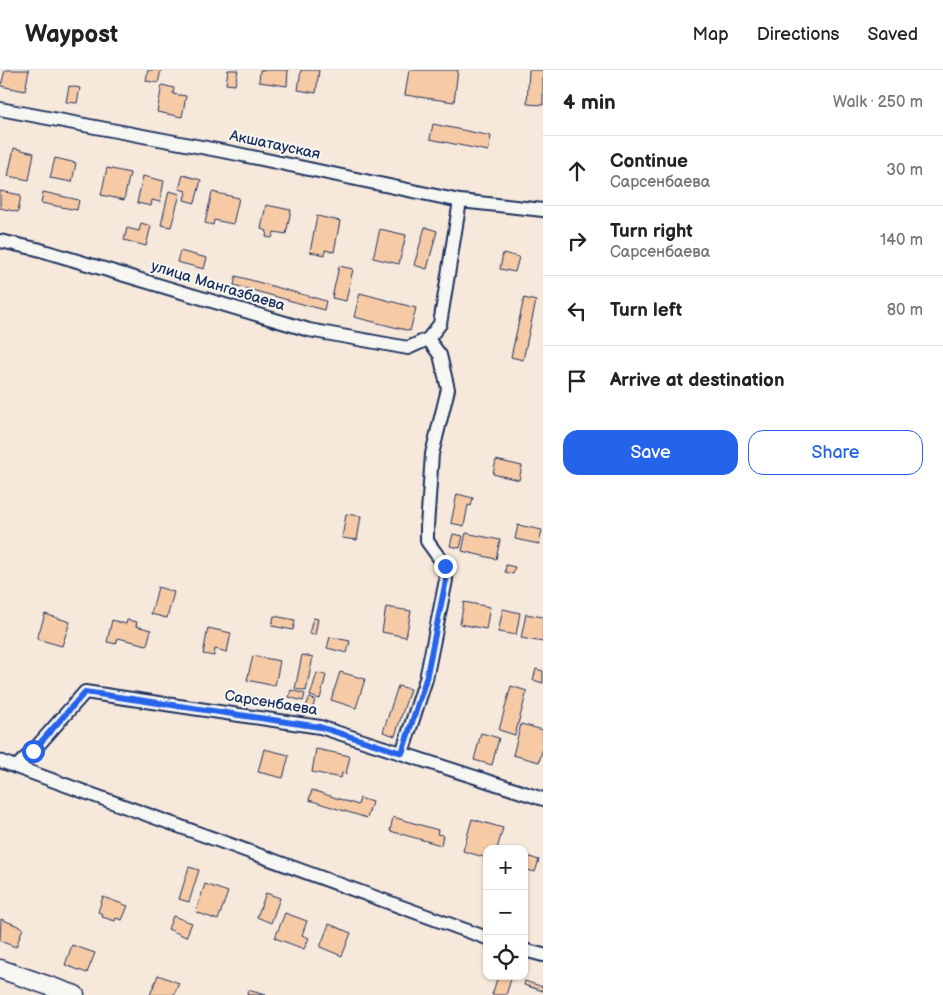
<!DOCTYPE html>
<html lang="en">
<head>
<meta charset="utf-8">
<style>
	:root { --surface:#fff; --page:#f2f2f2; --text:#222; --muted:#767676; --line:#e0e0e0; --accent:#2563eb }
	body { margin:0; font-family:"Balsamiq Sans",sans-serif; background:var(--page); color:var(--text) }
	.controls { position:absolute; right:15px; bottom:15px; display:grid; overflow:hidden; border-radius:10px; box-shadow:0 1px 4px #0004 }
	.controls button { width:45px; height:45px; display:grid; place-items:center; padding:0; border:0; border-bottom:1px solid var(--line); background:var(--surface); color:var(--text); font:25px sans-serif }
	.stop { position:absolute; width:15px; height:15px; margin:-11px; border:4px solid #2563eb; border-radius:50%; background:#fff }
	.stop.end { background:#2563eb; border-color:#fff; box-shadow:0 1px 5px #0008 }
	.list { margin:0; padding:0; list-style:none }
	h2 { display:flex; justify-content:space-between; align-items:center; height:65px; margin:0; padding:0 20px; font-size:21px }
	h2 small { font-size:16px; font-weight:400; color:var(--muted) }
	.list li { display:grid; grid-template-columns:32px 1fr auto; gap:15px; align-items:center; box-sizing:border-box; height:70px; padding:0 20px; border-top:1px solid var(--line) }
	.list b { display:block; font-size:19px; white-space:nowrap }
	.list p { margin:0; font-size:16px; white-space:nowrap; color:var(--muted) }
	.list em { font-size:16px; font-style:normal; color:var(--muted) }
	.actions { display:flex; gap:10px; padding:15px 20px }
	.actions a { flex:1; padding:11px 0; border:1px solid var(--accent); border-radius:15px; text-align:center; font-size:18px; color:var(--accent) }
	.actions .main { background:var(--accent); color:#fff }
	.icon { flex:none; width:28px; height:28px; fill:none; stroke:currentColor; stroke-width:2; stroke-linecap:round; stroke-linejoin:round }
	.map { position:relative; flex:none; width:543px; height:925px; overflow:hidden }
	header { display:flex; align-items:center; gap:30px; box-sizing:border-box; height:70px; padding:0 25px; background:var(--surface); border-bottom:1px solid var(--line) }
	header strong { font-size:24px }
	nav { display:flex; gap:28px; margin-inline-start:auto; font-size:18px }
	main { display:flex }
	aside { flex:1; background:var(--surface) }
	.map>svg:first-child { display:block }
</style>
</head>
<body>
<header>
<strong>Waypost</strong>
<nav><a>Map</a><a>Directions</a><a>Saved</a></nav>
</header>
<main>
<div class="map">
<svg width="543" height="925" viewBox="0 0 543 925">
	<rect width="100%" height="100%" fill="#f6e9db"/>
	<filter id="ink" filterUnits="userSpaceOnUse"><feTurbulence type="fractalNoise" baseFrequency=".02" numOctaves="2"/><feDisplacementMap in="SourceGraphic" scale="10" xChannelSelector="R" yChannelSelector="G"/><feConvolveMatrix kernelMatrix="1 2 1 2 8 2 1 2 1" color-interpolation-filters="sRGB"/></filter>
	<g filter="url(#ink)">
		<path fill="#f7caa6" stroke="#1b2f5e" d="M 5,0 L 29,0 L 25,21 L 1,16 Z
			M 148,0 L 161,0 L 158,13 L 146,11 Z
			M 228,0 L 238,0 L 235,15 L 226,14 Z
			M 260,0 L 288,0 L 287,16 L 259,12 Z
			M 301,0 L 319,0 L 316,23 L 298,20 Z
			M 409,0 L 458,0 L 454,32 L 405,25 Z
			M 529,0 L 543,0 L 543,35 L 527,34 Z
			M 162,15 L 174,18 L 173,24 L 186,26 L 182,47 L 157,42 Z
			M 69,16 L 80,18 L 77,33 L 66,32 Z
			M 433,54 L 491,66 L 488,81 L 430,69 Z
			M 14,78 L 34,83 L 29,110 L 8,106 Z
			M 55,88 L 76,93 L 72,112 L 50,108 Z
			M 107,98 L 130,103 L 124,130 L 101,125 Z
			M 183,105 L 201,110 L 195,133 L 184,130 L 186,121 L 179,119 Z
			M 143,106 L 164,111 L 160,132 L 152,130 L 151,136 L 137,133 Z
			M 0,121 L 21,125 L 18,142 L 0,138 Z
			M 169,121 L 180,124 L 171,157 L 161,155 Z
			M 43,122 L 79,130 L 77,140 L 41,133 Z
			M 212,122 L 239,128 L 233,154 L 214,150 L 213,155 L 205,153 Z
			M 266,135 L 291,140 L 286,164 L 274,162 L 272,168 L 266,167 L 267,161 L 261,159 Z
			M 317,146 L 340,151 L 334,182 L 325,180 L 325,185 L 310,182 Z
			M 141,153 L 151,156 L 146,176 L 124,170 L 127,158 L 139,161 Z
			M 425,157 L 437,161 L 427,199 L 414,195 Z
			M 380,159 L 406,165 L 399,194 L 373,188 Z
			M 180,181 L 207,188 L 204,199 L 177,192 Z
			M 503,183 L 519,187 L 515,202 L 500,199 Z
			M 339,196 L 353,199 L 346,231 L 332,228 Z
			M 236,206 L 326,231 L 324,240 L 234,215 Z
			M 360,223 L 416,238 L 410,261 L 354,247 Z
			M 524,228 L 536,231 L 523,290 L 511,287 Z
			M 496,390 L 522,396 L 519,410 L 493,404 Z
			M 457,424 L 473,428 L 471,436 L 468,435 L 464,456 L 451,453 Z
			M 346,444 L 361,446 L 357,470 L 342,468 Z
			M 518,455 L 542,460 L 539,474 L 515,469 Z
			M 466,463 L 500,470 L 496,489 L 462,481 Z
			M 453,464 L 463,466 L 460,478 L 450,476 Z
			M 506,495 L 515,497 L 513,504 L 505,502 Z
			M 158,517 L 174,522 L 167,548 L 151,544 Z
			M 464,532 L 490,537 L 486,559 L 460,554 Z
			M 386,537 L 411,541 L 406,567 L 382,562 Z
			M 503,539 L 520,543 L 516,565 L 498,562 Z
			M 45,544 L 70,552 L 62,576 L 37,569 Z
			M 526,544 L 543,547 L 543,572 L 521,568 Z
			M 274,546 L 295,550 L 293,560 L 272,556 Z
			M 313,548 L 318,549 L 315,565 L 309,564 Z
			M 112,550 L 126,554 L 127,550 L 137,552 L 136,556 L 151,560 L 147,575 L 118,568 L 116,574 L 107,572 Z
			M 208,558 L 231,563 L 227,582 L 215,579 L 214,586 L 203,584 Z
			M 330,567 L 350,571 L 347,583 L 327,578 Z
			M 302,585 L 313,587 L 306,621 L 295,619 Z
			M 253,586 L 280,591 L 275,616 L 247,610 Z
			M 536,599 L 543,601 L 543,613 L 533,610 Z
			M 340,602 L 365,609 L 356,638 L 331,630 Z
			M 317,603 L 326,605 L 320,629 L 310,626 Z
			M 398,616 L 410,619 L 395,666 L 383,662 Z
			M 511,616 L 527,621 L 515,665 L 499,660 Z
			M 291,620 L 305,624 L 303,631 L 289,627 Z
			M 309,628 L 315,630 L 311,643 L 305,641 Z
			M 521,654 L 543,660 L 543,678 L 539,692 L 513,685 Z
			M 481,663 L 499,668 L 492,695 L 474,690 Z
			M 264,679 L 289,685 L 283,708 L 258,702 Z
			M 316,679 L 350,686 L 346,704 L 342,703 L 341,708 L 312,702 Z
			M 312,720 L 358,735 L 360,728 L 372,732 L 367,748 L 309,730 Z
			M 393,747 L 438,760 L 437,764 L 443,765 L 441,775 L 390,761 Z
			M 472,749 L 503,758 L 497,779 L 487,779 L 487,788 L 463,781 Z
			M 524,785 L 539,790 L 535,802 L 524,799 Z
			M 189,797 L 199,800 L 189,832 L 179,829 Z
			M 205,814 L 228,822 L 218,850 L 196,842 Z
			M 266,823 L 280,828 L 271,853 L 257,847 Z
			M 103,827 L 128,836 L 122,850 L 116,848 L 115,851 L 102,847 L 103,844 L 98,842 Z
			M 285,843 L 307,851 L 302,865 L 309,868 L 304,879 L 275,868 Z
			M 173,846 L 192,853 L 186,867 L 168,859 Z
			M 1,849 L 23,858 L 16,877 L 0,871 Z
			M 329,854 L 351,863 L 342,886 L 320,877 Z
			M 72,875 L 95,883 L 87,903 L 65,895 Z
			M 158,905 L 179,913 L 174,925 L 150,925 Z
			M 498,906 L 512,906 L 506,925 L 492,925 Z
			M 525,911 L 543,917 L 543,921 L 524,915 Z
			M 248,920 L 266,925 L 247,925 Z"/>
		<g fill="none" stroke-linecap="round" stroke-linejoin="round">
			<defs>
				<path id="street" d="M 0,39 L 233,83 L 460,131 L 543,140
					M 0,171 L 37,179 L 309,260 L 408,278 L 428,269
					M 402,683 L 426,609 L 446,510 L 445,496 L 427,471 L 427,457 L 432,384 L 448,319 L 440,285 L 428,269 L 440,254 L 460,131
					M 0,691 L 16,697 L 33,681 L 85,622 L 320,657 L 543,729
					M 16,697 L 487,868
					M 524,880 L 543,885"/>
				<path id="secondary" d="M 0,899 L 75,925"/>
			</defs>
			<use href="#street" stroke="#1b2f5e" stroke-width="16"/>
			<use href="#secondary" stroke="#1b2f5e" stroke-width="21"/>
			<use href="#street" stroke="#f6f6f2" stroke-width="12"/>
			<use href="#secondary" stroke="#f6f6f2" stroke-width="18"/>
		</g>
	</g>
	<g fill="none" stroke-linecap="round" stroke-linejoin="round" filter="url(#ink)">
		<path stroke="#2563eb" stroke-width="6" d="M 33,681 L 85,622 L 320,657 L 402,683 L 426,609 L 446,510 L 445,496"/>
	</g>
	<g text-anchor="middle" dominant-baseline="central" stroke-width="4" stroke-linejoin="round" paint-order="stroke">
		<g font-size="15" fill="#1b2f5e" stroke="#f6f6f2">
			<text transform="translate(275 75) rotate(12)">Акшатауская</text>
			<text transform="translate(218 216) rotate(17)">улица Мангазбаева</text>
			<text transform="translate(271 633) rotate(9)">Сарсенбаева</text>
		</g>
	</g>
</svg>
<div class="controls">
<button>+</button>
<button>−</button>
<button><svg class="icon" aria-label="locate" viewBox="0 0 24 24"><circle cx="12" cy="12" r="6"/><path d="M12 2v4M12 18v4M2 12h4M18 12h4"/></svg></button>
</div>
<div class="stop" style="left:33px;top:681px"></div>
<div class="stop end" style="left:445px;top:496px"></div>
</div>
<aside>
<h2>4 min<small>Walk · 250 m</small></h2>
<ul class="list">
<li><svg class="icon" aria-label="ahead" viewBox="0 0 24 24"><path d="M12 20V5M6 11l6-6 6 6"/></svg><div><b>Continue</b><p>Сарсенбаева</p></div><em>30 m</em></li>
<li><svg class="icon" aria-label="right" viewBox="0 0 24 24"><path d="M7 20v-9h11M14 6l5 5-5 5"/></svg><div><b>Turn right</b><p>Сарсенбаева</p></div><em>140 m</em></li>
<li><svg class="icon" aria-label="left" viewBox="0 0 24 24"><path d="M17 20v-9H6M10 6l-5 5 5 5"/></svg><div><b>Turn left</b></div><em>80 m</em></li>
<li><svg class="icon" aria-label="arrive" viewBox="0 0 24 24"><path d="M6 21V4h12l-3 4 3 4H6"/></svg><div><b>Arrive at destination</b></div></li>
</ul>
<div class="actions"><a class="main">Save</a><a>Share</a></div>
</aside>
</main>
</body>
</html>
